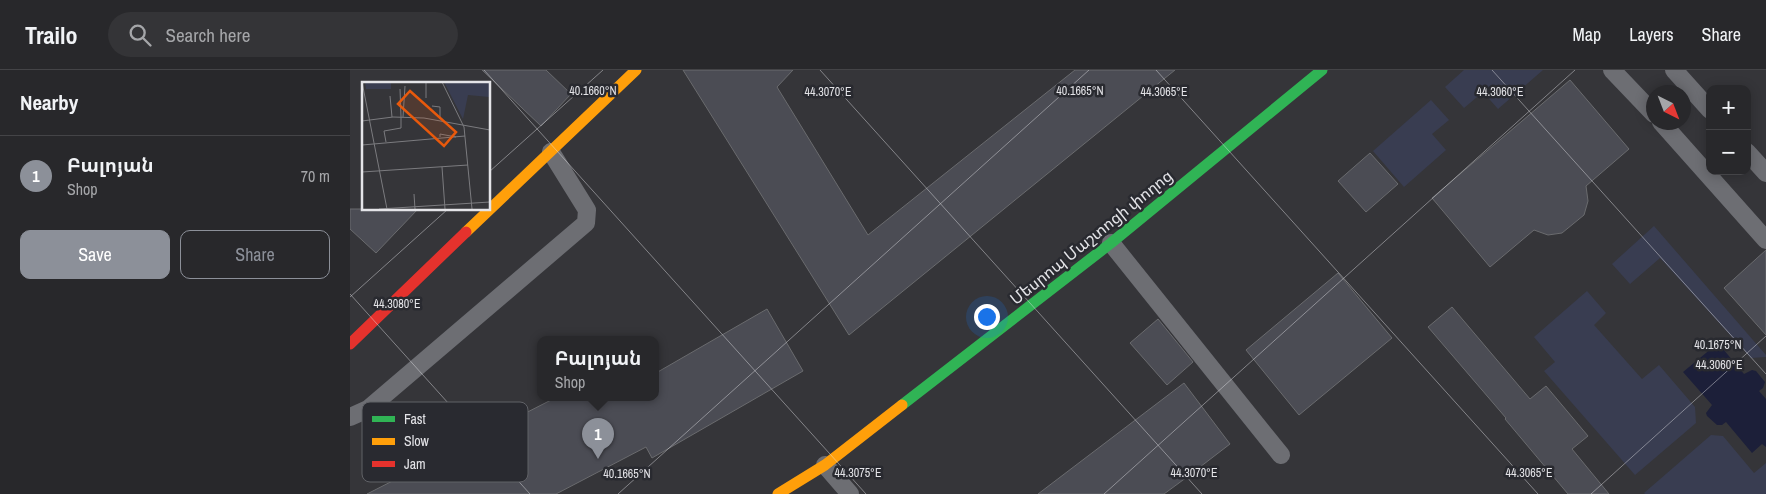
<!DOCTYPE html>
<html lang="en">
<head>
<meta charset="utf-8">
<style>
	:root { --surface:#28282b; --page:#343437; --text:#f1f3f6; --muted:#a5a6a9; --line:#444447; --accent:#8c9099 }
	body { margin:0; font-family:"Archivo Narrow","Noto Sans Armenian",sans-serif; background:var(--page); color:var(--text) }
	.controls { position:absolute; right:15px; top:15px; display:grid; overflow:hidden; border-radius:10px; box-shadow:0 2px 12px #0003 }
	.controls button { width:45px; height:45px; display:grid; place-items:center; padding:0; border:0; border-bottom:1px solid var(--line); background:var(--surface); color:var(--text); font:25px sans-serif }
	.compass { position:absolute; left:1296px; top:15px; width:45px; height:45px; border-radius:50%; background:var(--surface); box-shadow:0 2px 12px #0003; rotate:138deg }
	.you { position:absolute; left:636px; top:246px; width:18px; height:18px; margin:-12px; border:4px solid #fff; border-radius:50%; background:#1a73e8; box-shadow:0 0 0 8px #1a73e833 }
	.badge { display:grid; place-items:center; width:32px; height:32px; border-radius:50%; background:var(--accent); color:#fff; font-size:16px; font-weight:700 }
	.pin { position:absolute; translate:-50% -41px; filter:drop-shadow(0 1px 2px #0008) }
	.pin::after { content:''; position:absolute; top:26px; width:18px; height:15px; background:inherit; clip-path:polygon(0 0,100% 0,50% 100%) }
	.popup { position:absolute; left:187px; top:266px; width:122px; height:65px; box-sizing:border-box; display:grid; place-content:center; border-radius:10px; background:var(--surface); filter:drop-shadow(0 1px 4px #0005); font-size:16px; white-space:nowrap; color:var(--muted) }
	.popup b { font-size:19px; color:var(--text) }
	.popup::after { content:''; position:absolute; left:50%; top:100%; margin-left:-10px; border:10px solid transparent; border-top-color:var(--surface) }
	.list { margin:0; padding:0; list-style:none }
	h2 { display:flex; justify-content:space-between; align-items:center; height:65px; margin:0; padding:0 20px; font-size:21px }
	h2 small { font-size:16px; font-weight:400; color:var(--muted) }
	.list li { display:grid; grid-template-columns:32px 1fr auto; gap:15px; align-items:center; box-sizing:border-box; height:80px; padding:0 20px; border-top:1px solid var(--line) }
	.list b { display:block; font-size:19px; white-space:nowrap }
	.list p { margin:0; font-size:16px; white-space:nowrap; color:var(--muted) }
	.list em { font-size:16px; font-style:normal; color:var(--muted) }
	.actions { display:flex; gap:10px; padding:15px 20px }
	.actions a { flex:1; padding:11px 0; border:1px solid var(--accent); border-radius:10px; text-align:center; font-size:18px; color:var(--accent) }
	.actions .main { background:var(--accent); color:#fff }
	.icon { flex:none; width:28px; height:28px; fill:none; stroke:currentColor; stroke-width:2; stroke-linecap:round; stroke-linejoin:round }
	.map { position:relative; flex:none; width:1416px; height:424px; overflow:hidden }
	header { display:flex; align-items:center; gap:30px; box-sizing:border-box; height:70px; padding:0 25px; background:var(--surface); border-bottom:1px solid var(--line) }
	header strong { font-size:24px }
	nav { display:flex; gap:28px; margin-inline-start:auto; font-size:18px }
	.search { width:350px; height:45px; background:var(--page); display:flex; align-items:center; gap:12px; box-sizing:border-box; padding:0 18px; border-radius:28px; color:var(--muted); font-size:19px }
	main { display:flex }
	aside { flex:1; background:var(--surface) }
	.map>svg:first-child { display:block }
</style>
</head>
<body>
<header>
<strong>Trailo</strong>
<div class="search"><svg class="icon" aria-label="search" viewBox="0 0 24 24"><circle cx="10" cy="10" r="6"/><path d="M15 15l6 6"/></svg>Search here</div>
<nav><a>Map</a><a>Layers</a><a>Share</a></nav>
</header>
<main>
<aside>
<h2>Nearby<small></small></h2>
<ul class="list">
<li><span class="badge">1</span><div><b>Բալոյան</b><p>Shop</p></div><em>70 m</em></li>
</ul>
<div class="actions"><a class="main">Save</a><a>Share</a></div>
</aside>
<div class="map">
<svg width="1416" height="424" viewBox="0 0 1416 424">
	<rect width="100%" height="100%" fill="#353539"/>
	<path fill="#393d51" d="M 1114,0 L 1193,0 L 1148,39 L 1133,22 L 1114,38 L 1095,17 Z
		M 1081,30 L 1099,50 L 1082,64 L 1096,80 L 1054,117 L 1023,81 Z
		M 1304,156 L 1416,285 L 1416,287 L 1401,288 L 1310,188 L 1280,214 L 1262,194 Z
		M 1237,221 L 1256,243 L 1244,255 L 1292,309 L 1309,295 L 1345,337 L 1346,353 L 1285,405 L 1194,301 L 1205,292 L 1184,267 Z
		M 1361,365 L 1373,366 L 1404,403 L 1416,393 L 1416,424 L 1295,424 L 1294,423 Z"/>
	<path fill="#1c1f39" d="M 1368,273 L 1394,304 L 1402,300 L 1406,301 L 1415,312 L 1413,318 L 1409,321 L 1416,329 L 1416,377 L 1412,374 L 1402,383 L 1376,352 L 1372,355 L 1367,355 L 1357,346 L 1356,343 L 1362,335 L 1333,302 Z"/>
	<path fill="#4b4c54" stroke="#6a6b6e" d="M 132,0 L 196,0 L 221,24 L 191,56 Z
		M 333,0 L 443,0 L 427,17 L 518,165 L 725,0 L 825,0 L 499,265 Z
		M 1220,10 L 1279,79 L 1236,116 L 1238,131 L 1234,145 L 1212,163 L 1198,165 L 1184,160 L 1140,197 L 1082,128 Z
		M 1020,83 L 1048,114 L 1016,142 L 988,111 Z
		M 0,139 L 68,139 L 26,183 L 0,159 Z
		M 1416,180 L 1416,265 L 1374,218 Z
		M 988,203 L 1042,268 L 949,345 L 896,280 Z
		M 1102,237 L 1180,329 L 1196,316 L 1238,366 L 1222,379 L 1259,424 L 1218,424 L 1155,349 L 1156,348 L 1078,257 Z
		M 417,239 L 453,301 L 302,388 L 296,377 L 206,424 L 17,424 L 205,328 L 306,328 L 306,303 Z
		M 808,249 L 843,292 L 817,315 L 780,273 Z
		M 834,313 L 880,374 L 833,410 L 814,424 L 688,424 Z"/>
	<g fill="none" stroke-linecap="round" stroke-linejoin="round">
		<path stroke="#6d6e73" stroke-width="18" d="M 1262,0 L 1304,44
			M 1324,0 L 1360,40
			M 1311,52 L 1416,170
			M 1397,82 L 1416,103
			M 761,173 L 931,385
			M 0,347 L 18,339 L 236,153 L 237,140 L 201,82
			M 475,395 L 500,424"/>
		<path stroke="#30b455" stroke-width="11" d="M 552,335 L 761,173 L 972,0"/>
		<path stroke="#ff9f0a" stroke-width="11" d="M 116,162 L 286,0
			M 428,424 L 475,395 L 552,335"/>
		<path stroke="#e5322d" stroke-width="11" d="M 0,274 L 116,162"/>
	</g>
	<path fill="none" stroke="#e4e4e8" stroke-width="1" stroke-opacity="0.45" d="M 134,0 L 516,424M 470,0 L 852,424M 806,0 L 1188,424M 1142,0 L 1416,304M 139,102 L 253,0M 0,224 L 180,424M 0,227 L 98,139M 268,424 L 739,0M 754,424 L 1225,0M 1241,424 L 1416,266"/>
	<g text-anchor="middle" dominant-baseline="central" stroke-width="5" stroke-linejoin="round" paint-order="stroke">
		<g font-size="16" fill="#e4e4e8" stroke="#292a30">
			<text transform="translate(741 167) rotate(-39)">Մեսրոպ Մաշտոցի փողոց</text>
		</g>
	</g>
	<g transform="translate(12 12)">
		<rect width="128" height="128" fill="#353539"/>
		<path d="M 3,0 L 29,0 L 29,7 L 4,7 ZM 82,0 L 127,0 L 127,15 L 106,13 L 101,37 Z" fill="#393d51"/>
		<path fill="none" stroke="#7b7b7f" stroke-width="1" d="M 0,0 L 25,127M 80,0 L 102,45 L 110,127M 38,7 L 39,35M 28,14 L 30,35M 64,16 L 64,0M 70,24 L 78,25 L 78,37M 41,35 L 43,4M 0,39 L 31,35 L 62,36 L 128,48M 78,55 L 78,52 L 94,55M 24,60 L 22,49 L 39,46 L 39,35M 0,63 L 103,54M 80,85 L 83,127M 0,90 L 106,83M 52,112 L 53,127M 17,127 L 128,120"/>
		<path fill="#e8590c" fill-opacity="0.15" stroke="#e8590c" stroke-width="2.5" d="M 48,9 L 94,50 L 82,64 L 36,22 Z"/>
		<rect width="128" height="128" fill="none" stroke="#e4e4e8" stroke-width="2.5"/>
	</g>
	<rect x="12" y="332" width="166" height="80" rx="8" fill="#292a30" stroke="#616267" stroke-width="1"/>
	<rect x="22" y="346" width="23" height="6" fill="#30b455"/>
	<rect x="22" y="368" width="23" height="7" fill="#ff9f0a"/>
	<rect x="22" y="391" width="23" height="6" fill="#e5322d"/>
	<g font-size="14" fill="#e4e4e8">
		<text x="54" y="354">Fast</text>
		<text x="54" y="376">Slow</text>
		<text x="54" y="399">Jam</text>
	</g>
	<g font-size="12" text-anchor="middle" fill="#e4e4e8" stroke="#292a30" stroke-width="5" stroke-linejoin="round" paint-order="stroke">
		<text x="243" y="25">40.1660°N</text>
		<text x="730" y="25">40.1665°N</text>
		<text x="478" y="26">44.3070°E</text>
		<text x="814" y="26">44.3065°E</text>
		<text x="1150" y="26">44.3060°E</text>
		<text x="47" y="238">44.3080°E</text>
		<text x="1368" y="279">40.1675°N</text>
		<text x="1369" y="299">44.3060°E</text>
		<text x="508" y="407">44.3075°E</text>
		<text x="844" y="407">44.3070°E</text>
		<text x="1179" y="407">44.3065°E</text>
		<text x="277" y="408">40.1665°N</text>
	</g>
</svg>
<div class="controls">
<button>+</button>
<button>−</button>
</div>
<svg class="compass" viewBox="-18 -18 36 36"><path d="M0-13l5 13h-10z" fill="#e53935"/><path d="M0 13l5-13h-10z" fill="#a5a6a9"/></svg>
<div class="you"></div>
<div class="pin badge" style="left:248px;top:389px">1</div>
<div class="popup"><b>Բալոյան</b>Shop</div>
</div>
</main>
</body>
</html>
